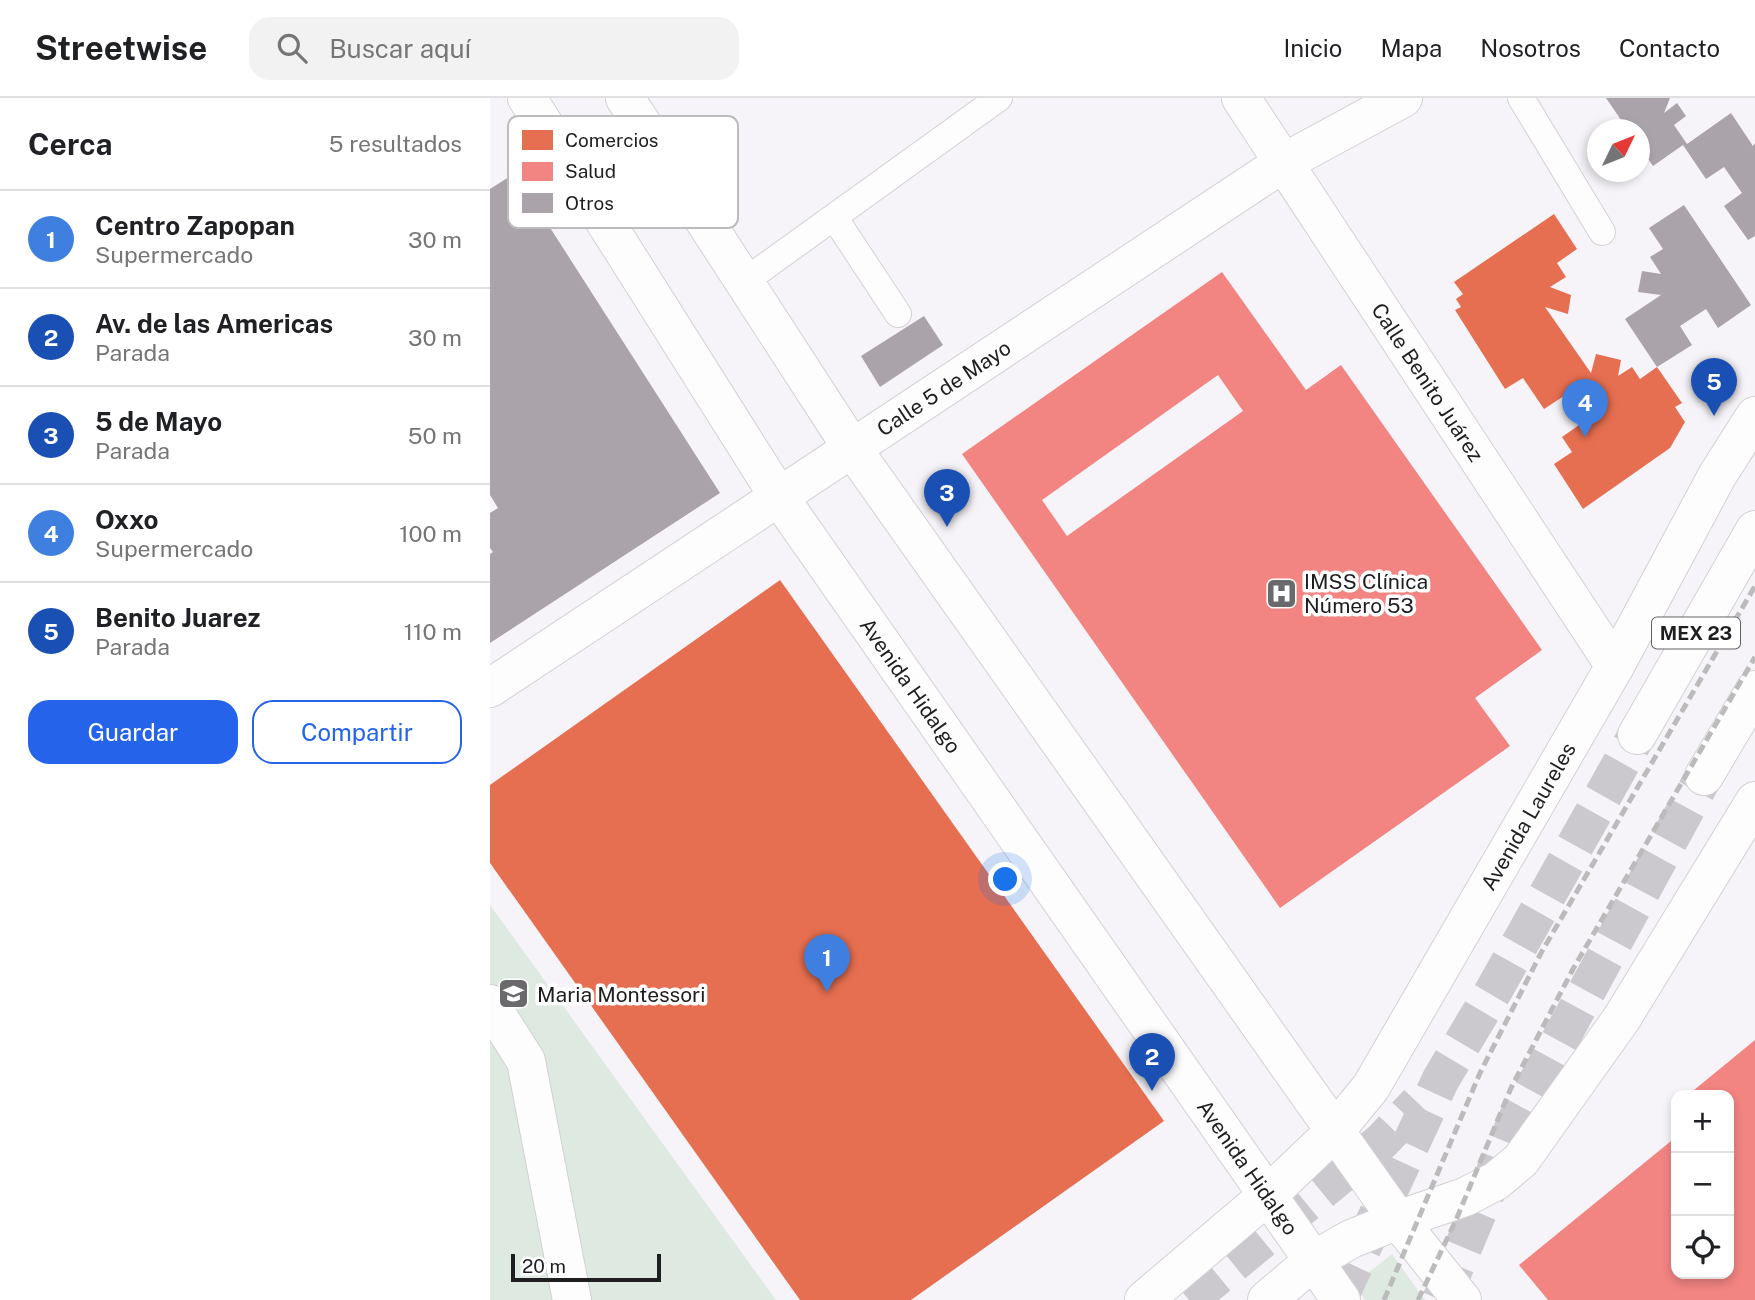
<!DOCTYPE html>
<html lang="es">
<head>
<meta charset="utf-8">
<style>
	:root { --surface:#fff; --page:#f2f2f2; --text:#202124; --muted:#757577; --line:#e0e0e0; --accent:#2563eb }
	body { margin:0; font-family:"Public Sans",sans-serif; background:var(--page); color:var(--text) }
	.controls { position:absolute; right:21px; bottom:21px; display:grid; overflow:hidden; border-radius:14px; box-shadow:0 4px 10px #0003 }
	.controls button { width:63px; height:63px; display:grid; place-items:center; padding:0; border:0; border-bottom:2px solid var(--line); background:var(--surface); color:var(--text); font:35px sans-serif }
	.compass { position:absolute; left:1097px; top:21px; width:63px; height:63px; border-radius:50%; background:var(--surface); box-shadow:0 4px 10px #0003; rotate:47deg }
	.scale { position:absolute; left:21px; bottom:18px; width:150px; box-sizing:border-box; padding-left:7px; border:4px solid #1e1e20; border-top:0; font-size:19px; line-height:24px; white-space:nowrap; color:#1e1e20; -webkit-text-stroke:5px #fff; paint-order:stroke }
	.you { position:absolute; left:516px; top:782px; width:24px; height:24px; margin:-18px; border:5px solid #fff; border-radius:50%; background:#1a73e8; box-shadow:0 0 0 10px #1a73e833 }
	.badge { display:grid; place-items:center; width:46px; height:46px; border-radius:50%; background:var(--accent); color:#fff; font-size:23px; font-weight:700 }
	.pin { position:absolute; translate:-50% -58px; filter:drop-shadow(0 2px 4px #0008) }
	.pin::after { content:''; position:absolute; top:37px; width:24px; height:21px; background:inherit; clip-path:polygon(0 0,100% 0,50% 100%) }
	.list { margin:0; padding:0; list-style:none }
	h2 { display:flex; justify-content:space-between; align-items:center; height:91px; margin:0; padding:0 28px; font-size:30px }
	h2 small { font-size:23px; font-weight:400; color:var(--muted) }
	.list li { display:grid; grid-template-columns:46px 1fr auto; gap:21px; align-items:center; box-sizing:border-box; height:98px; padding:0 28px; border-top:2px solid var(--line) }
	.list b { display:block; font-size:26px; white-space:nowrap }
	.list p { margin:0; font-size:23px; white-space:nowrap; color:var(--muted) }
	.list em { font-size:23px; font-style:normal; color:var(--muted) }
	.actions { display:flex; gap:14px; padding:21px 28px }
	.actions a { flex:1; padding:16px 0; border:2px solid var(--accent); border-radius:21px; text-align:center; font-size:24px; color:var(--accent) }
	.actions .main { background:var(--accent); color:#fff }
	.icon { flex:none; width:38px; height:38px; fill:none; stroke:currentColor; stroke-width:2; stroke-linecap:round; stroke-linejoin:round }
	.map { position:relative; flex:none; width:1265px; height:1202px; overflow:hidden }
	header { display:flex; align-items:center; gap:42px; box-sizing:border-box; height:98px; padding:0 35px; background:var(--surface); border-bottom:2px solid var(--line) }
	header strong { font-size:33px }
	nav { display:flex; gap:38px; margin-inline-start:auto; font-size:24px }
	.search { width:490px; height:63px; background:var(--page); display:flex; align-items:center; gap:18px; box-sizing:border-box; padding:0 24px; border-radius:21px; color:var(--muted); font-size:26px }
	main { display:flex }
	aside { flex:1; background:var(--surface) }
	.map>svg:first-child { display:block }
</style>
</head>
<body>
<header>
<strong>Streetwise</strong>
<div class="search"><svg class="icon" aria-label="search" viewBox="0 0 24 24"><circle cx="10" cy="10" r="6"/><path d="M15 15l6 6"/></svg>Buscar aquí</div>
<nav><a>Inicio</a><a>Mapa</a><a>Nosotros</a><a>Contacto</a></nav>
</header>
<main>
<aside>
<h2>Cerca<small>5 resultados</small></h2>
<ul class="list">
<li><span class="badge" style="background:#3f7fe0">1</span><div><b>Centro Zapopan</b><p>Supermercado</p></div><em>30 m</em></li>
<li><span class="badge" style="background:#1a4fb4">2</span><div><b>Av. de las Americas</b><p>Parada</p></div><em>30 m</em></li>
<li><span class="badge" style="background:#1a4fb4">3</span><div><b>5 de Mayo</b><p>Parada</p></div><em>50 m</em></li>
<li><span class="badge" style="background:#3f7fe0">4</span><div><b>Oxxo</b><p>Supermercado</p></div><em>100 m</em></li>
<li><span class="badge" style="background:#1a4fb4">5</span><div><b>Benito Juarez</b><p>Parada</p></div><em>110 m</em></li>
</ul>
<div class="actions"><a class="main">Guardar</a><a>Compartir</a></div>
</aside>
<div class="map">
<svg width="1265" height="1202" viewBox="0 0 1265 1202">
	<rect width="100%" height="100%" fill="#f6f4f8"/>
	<path fill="#deeae1" d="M 0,807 L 286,1202 L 0,1202 Z
		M 902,1156 L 935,1202 L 875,1202 L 864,1186 Z"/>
	<path fill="#e76f51" d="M 1064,116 L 1087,151 L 1067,165 L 1076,179 L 1060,189 L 1081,197 L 1078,216 L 1055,209 L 1101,275 L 1106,256 L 1131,262 L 1128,278 L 1142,269 L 1150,281 L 1167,269 L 1192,305 L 1185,309 L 1195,324 L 1180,350 L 1093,411 L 1064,366 L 1082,354 L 1072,339 L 1092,325 L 1074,298 L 1054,311 L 1033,280 L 1015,291 L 965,212 L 971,209 L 966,201 L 973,196 L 964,184 Z
		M 290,482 L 674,1023 L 421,1202 L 310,1202 L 0,765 L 0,687 Z"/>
	<path fill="#f28482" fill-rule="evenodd" d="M 732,174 L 816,292 L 851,267 L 1052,552 L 985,600 L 1020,648 L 790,810 L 472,356 ZM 728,277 L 753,313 L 577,438 L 552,402 Z
		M 1265,942 L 1265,1202 L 1058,1202 L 1029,1167 L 1186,1039 L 1186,1176 L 1239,1176 L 1239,997 L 1198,997 Z"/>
	<path fill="#aaa3aa" d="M 1116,0 L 1180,0 L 1174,15 L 1187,5 L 1196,18 L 1184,27 L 1197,46 L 1241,15 L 1263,48 L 1265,45 L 1265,138 L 1258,142 L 1234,108 L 1252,95 L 1234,69 L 1216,81 L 1193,47 L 1163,68 L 1150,49 L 1150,32 L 1138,32 Z
		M 25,75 L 230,395 L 0,545 L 0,456 L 3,454 L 0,450 L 0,415 L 8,410 L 0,397 L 0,91 Z
		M 1194,107 L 1261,207 L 1228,230 L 1216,211 L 1190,228 L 1202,247 L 1167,269 L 1135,221 L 1171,197 L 1148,194 L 1152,173 L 1171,176 L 1160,159 L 1173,151 L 1159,130 Z
		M 434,218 L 453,247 L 390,289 L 371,258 Z"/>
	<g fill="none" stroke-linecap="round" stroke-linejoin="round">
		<path stroke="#cbc9cd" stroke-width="38" stroke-dasharray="38 19" stroke-linecap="butt" d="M 699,1202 L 892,1043 L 928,1005
			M 848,1202 L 951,981 L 1004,892 L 1147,637
			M 951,1202 L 1028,1019 L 1214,678"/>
		<defs>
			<path id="service" d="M 1031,0 L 1112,134
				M 344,119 L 408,216
				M 255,183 L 509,0"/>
			<path id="pedestrian" d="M 0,906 L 36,963 L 82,1202"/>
			<g id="minor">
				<path id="s1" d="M 751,0 L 1125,568"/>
				<path id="s2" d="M 0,590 L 793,65 L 913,0"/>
			</g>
			<g id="secondary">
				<path id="s3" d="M 37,0 L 289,399 L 851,1202"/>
				<path d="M 135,0 L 362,350 L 908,1122 L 972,1202"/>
				<path id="s4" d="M 654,1202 L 778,1097 L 845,1033 L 881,989 L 1125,568 L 1227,378 L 1265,318"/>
				<path d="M 777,1202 L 823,1163 L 861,1141 L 908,1122 L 975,1099 L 1006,1083 L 1031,1062 L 1132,920 L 1265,703"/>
			</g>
			<path id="primary" d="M 1147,637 L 1265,432
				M 1214,678 L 1265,592"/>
		</defs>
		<use href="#service" stroke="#d2d1d3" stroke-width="28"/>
		<use href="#pedestrian" stroke="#d2d1d3" stroke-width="40"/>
		<use href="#minor" stroke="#d2d1d3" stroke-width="40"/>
		<use href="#secondary" stroke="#d2d1d3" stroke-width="40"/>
		<use href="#primary" stroke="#d2d1d3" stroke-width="40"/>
		<use href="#service" stroke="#fefdfe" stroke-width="26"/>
		<use href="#pedestrian" stroke="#fefdfe" stroke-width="38"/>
		<use href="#minor" stroke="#fefdfe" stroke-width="38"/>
		<use href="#secondary" stroke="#fefdfe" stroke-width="38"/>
		<use href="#primary" stroke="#fefdfe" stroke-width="38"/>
		<path stroke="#bbbbbc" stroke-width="5" stroke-dasharray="10 5" stroke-linecap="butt" d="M 894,1202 L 990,975 L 1051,855 L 1265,488
			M 928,1202 L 966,1122 L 1021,990 L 1083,871 L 1265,559"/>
	</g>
	<defs>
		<symbol id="hospital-square" viewBox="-11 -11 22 22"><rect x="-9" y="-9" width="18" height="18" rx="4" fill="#6a696c" stroke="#fff"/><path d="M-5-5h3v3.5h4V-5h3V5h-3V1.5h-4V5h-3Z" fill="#fff"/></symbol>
		<symbol id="school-square" viewBox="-11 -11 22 22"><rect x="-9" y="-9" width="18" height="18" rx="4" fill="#6a696c" stroke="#fff"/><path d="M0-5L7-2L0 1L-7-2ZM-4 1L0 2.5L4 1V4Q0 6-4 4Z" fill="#fff"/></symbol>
	</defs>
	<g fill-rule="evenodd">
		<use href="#hospital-square" x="774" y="478" width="35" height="35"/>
		<use href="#school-square" x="6" y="878" width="35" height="35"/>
	</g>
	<g text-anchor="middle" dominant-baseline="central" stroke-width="7" stroke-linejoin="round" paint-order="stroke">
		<rect fill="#fff" stroke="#626263" stroke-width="2" x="1162" y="519.5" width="88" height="31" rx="5"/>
		<g font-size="19" font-weight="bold" fill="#1e1e20">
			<text x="1206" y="535">MEX 23</text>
		</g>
		<g font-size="21" fill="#1e1e20" stroke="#fff">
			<text stroke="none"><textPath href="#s1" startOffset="340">Calle Benito Juárez</textPath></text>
			<text stroke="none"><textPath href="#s2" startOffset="544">Calle 5 de Mayo</textPath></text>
			<text stroke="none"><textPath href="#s3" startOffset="702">Avenida Hidalgo</textPath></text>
			<text stroke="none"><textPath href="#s4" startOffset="625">Avenida Laureles</textPath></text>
			<text stroke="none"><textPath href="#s3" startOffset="1290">Avenida Hidalgo</textPath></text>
		</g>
		<g font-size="21" fill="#1e1e20" stroke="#fff" text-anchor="start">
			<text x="814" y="483">IMSS Clínica<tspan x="814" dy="24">Número 53</tspan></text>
			<text x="47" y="896">Maria Montessori</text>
		</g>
	</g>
	<rect x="18" y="18" width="230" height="112" rx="10" fill="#fff" stroke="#bcbcbc" stroke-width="2"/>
	<rect x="32" y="32" width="31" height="20" fill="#e76f51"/>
	<rect x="32" y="64" width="31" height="19" fill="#f28482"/>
	<rect x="32" y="95" width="31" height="20" fill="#aaa3aa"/>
	<g font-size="19" fill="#1e1e20">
		<text x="75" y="49">Comercios</text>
		<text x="75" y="80">Salud</text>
		<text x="75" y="112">Otros</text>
	</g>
</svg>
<div class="controls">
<button>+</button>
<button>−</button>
<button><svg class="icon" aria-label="locate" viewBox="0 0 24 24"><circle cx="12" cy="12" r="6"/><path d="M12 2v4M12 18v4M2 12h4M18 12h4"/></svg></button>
</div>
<svg class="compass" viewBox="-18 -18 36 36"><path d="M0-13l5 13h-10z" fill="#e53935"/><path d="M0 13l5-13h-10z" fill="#757577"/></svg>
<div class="scale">20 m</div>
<div class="you"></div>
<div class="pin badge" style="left:337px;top:894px;background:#3f7fe0">1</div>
<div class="pin badge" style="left:662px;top:993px;background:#1a4fb4">2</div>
<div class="pin badge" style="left:457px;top:429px;background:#1a4fb4">3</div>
<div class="pin badge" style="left:1095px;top:339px;background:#3f7fe0">4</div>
<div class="pin badge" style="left:1224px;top:318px;background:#1a4fb4">5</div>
</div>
</main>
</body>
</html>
